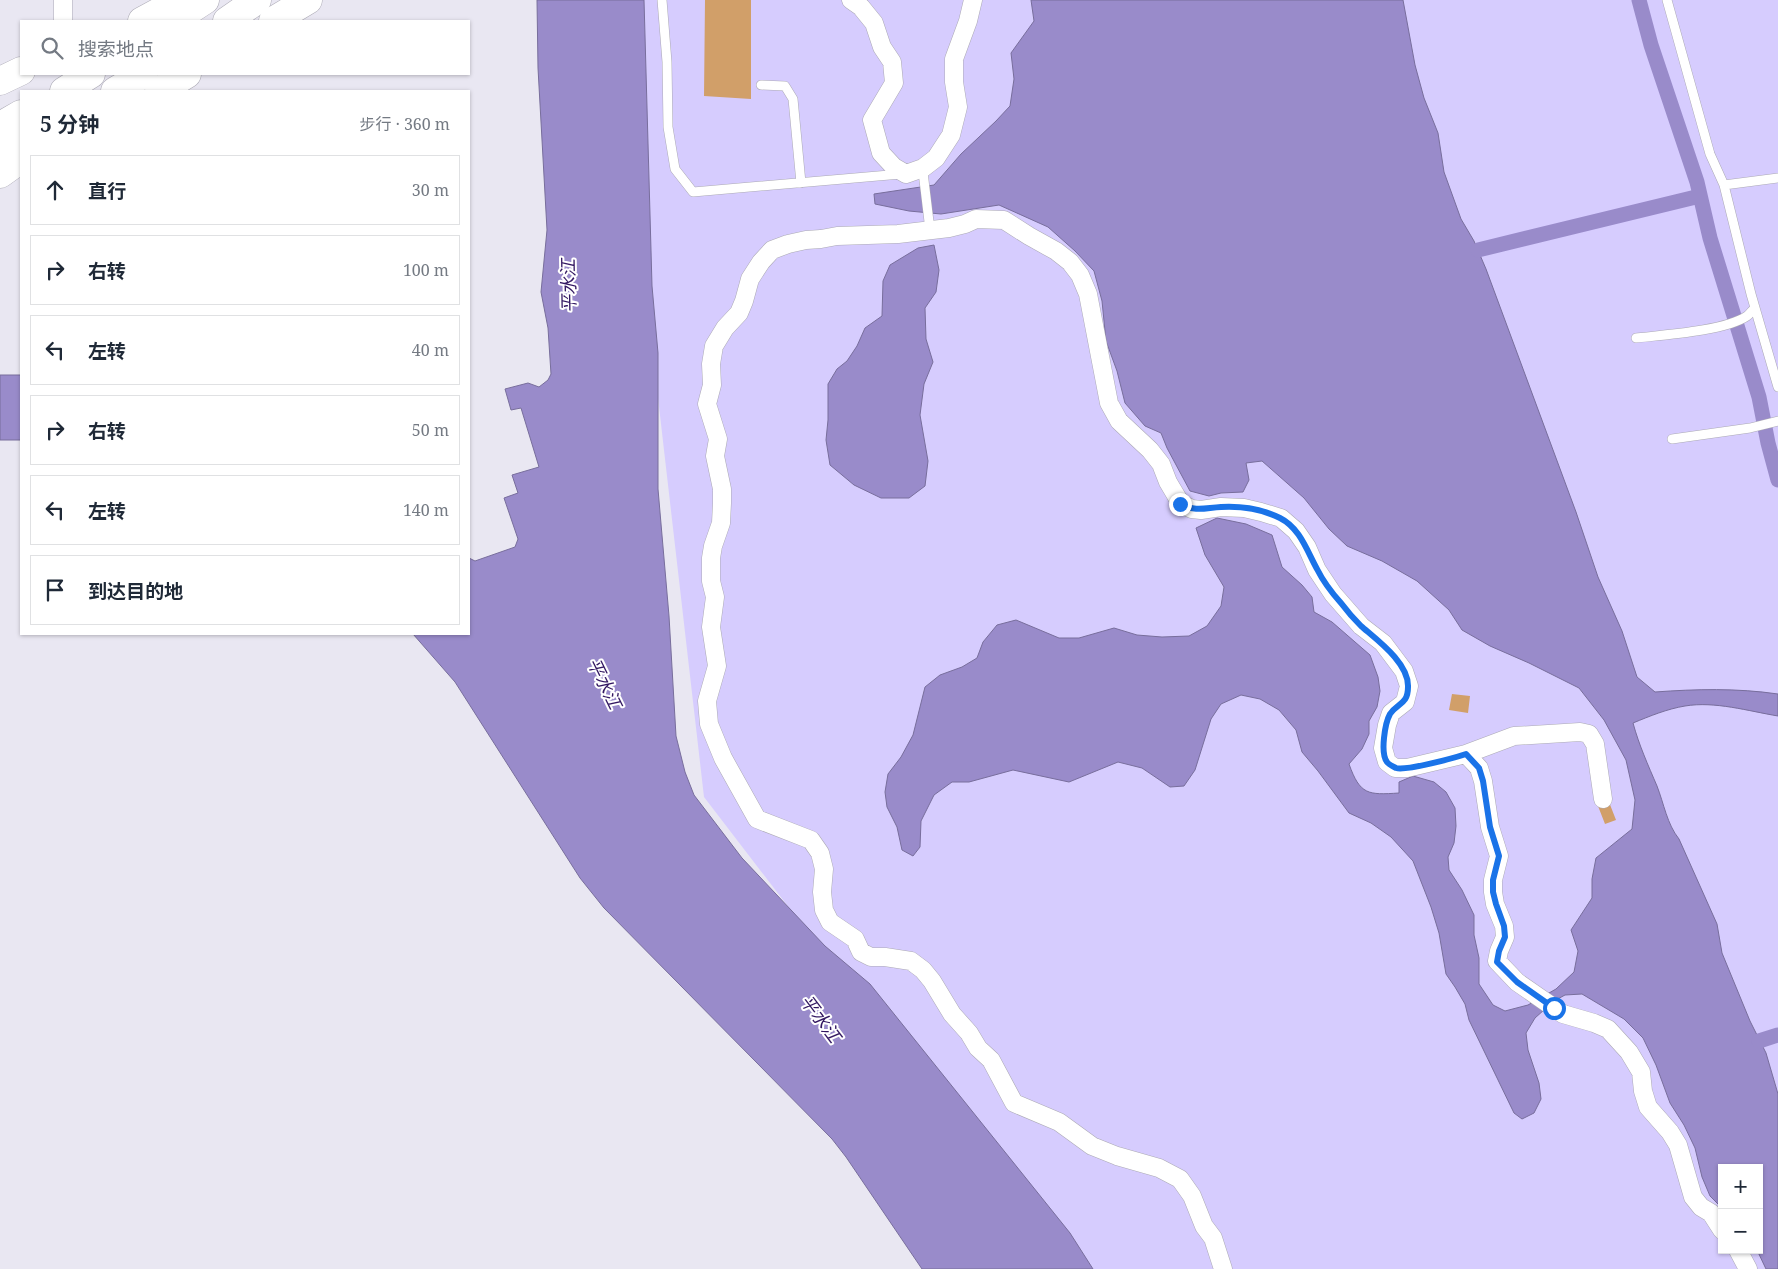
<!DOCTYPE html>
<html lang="zh">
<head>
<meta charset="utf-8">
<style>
	:root { --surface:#fff; --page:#f2f2f3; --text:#1f2937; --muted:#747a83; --line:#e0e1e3 }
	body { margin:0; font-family:"Noto Serif","Noto Sans SC",serif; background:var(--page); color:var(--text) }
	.controls { position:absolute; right:15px; bottom:15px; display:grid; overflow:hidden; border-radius:0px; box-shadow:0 1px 4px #0004 }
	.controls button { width:45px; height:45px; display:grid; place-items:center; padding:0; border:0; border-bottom:1px solid var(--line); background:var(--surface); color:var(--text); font:25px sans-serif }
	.stop { position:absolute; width:15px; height:15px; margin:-11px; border:4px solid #1a73e8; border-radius:50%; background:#fff }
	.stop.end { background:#1a73e8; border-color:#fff; box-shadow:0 1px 5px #0008 }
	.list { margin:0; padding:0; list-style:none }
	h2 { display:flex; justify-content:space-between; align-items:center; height:65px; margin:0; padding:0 20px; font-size:21px }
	h2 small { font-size:16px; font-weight:400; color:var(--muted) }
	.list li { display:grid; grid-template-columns:32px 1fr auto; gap:15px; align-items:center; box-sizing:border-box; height:70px; margin:0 10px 10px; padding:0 10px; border:1px solid var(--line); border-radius:0px }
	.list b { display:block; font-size:19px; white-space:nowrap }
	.list em { font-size:16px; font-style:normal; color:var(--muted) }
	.icon { flex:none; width:28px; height:28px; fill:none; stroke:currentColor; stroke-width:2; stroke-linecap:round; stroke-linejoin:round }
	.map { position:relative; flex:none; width:1778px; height:1269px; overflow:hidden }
	.search { position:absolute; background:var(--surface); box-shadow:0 1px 4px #0004; left:20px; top:20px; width:450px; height:55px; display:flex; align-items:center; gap:12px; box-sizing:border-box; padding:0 18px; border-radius:0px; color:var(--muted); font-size:19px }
	.panel { position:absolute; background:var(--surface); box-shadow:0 1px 4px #0004; left:20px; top:90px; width:450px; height:545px; border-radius:0px }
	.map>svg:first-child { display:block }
</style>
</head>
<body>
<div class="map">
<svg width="1778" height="1269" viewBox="0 0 1778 1269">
	<rect width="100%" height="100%" fill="#e9e7f2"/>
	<path fill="#d6ccfe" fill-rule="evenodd" d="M 632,0 L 1778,0 L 1778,1269 L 1066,1269 L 704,797 L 636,207 ZM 1722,1168 L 1759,1168 L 1759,1250 L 1722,1250 Z"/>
	<path fill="#998bca" stroke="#786e9c" d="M 537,0 L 644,0 L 652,286 L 658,353 L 658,489 L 669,616 L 676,736 L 685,772 L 694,795 L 742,858 L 825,946 L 870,984 L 1070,1233 L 1093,1269 L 922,1269 L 846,1157 L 832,1139 L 604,908 L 580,878 L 455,682 L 413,634 L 469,634 L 469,558 L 475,561 L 515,547 L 518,539 L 504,498 L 518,493 L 512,475 L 539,467 L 521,408 L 511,410 L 505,389 L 528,383 L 539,387 L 548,380 L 551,374 L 548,328 L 541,292 L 547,230 L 538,68 Z
		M 1031,0 L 1403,0 L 1415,65 L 1424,98 L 1438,133 L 1444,172 L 1461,219 L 1474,241 L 1486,269 L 1576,512 L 1598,577 L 1622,631 L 1637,677 L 1655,692 C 1696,689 1737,688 1778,694 L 1778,716 C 1748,711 1715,701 1685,706 C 1667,709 1650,716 1633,723 C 1639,745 1648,765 1657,786 C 1664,804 1667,824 1679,839 L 1717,924 L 1722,953 L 1750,1021 L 1766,1053 L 1778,1094 L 1778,1269 L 1766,1269 L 1757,1250 L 1759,1250 L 1759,1168 L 1722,1168 L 1722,1208 L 1710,1196 L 1702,1177 L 1695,1148 L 1684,1125 L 1670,1103 L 1656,1065 L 1643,1038 L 1624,1019 L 1582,994 L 1565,995 L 1554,1001 L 1535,1018 L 1526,1033 L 1528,1050 L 1539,1083 L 1541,1099 L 1534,1113 L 1522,1119 L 1514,1113 L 1469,1020 L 1465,1004 L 1455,987 L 1446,974 L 1439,933 L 1431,907 L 1413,861 L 1391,837 L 1371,823 L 1349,813 L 1318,771 L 1302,752 L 1296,730 L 1279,710 L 1260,699 L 1241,695 L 1221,704 L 1211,719 L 1195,770 L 1184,786 L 1170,787 L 1142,768 L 1118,762 L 1069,782 L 1013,770 L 969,782 L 952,782 L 934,795 L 921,821 L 920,847 L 913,856 L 902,850 L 897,827 L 887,807 L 885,792 L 888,774 L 901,757 L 913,735 L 925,687 L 940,675 L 962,667 L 977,658 L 983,642 L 997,625 L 1016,620 L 1059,638 L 1079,638 L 1114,628 L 1137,635 L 1162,637 L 1189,636 L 1207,626 L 1221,606 L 1224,587 L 1205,555 L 1196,528 L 1217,518 L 1246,524 L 1272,535 L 1282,567 L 1302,585 L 1312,597 L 1314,612 L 1332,622 L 1370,655 L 1378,677 L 1380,691 L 1377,707 L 1369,721 L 1369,734 L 1362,749 L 1349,764 C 1360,795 1368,795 1399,793 L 1399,782 L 1413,776 L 1434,782 L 1446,792 L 1455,808 L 1456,826 L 1454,843 L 1448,857 L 1449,870 L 1462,890 L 1474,915 L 1474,935 L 1479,958 L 1479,984 L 1493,1005 L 1505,1011 L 1528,1005 L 1556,989 L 1574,972 L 1578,951 L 1571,930 L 1592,898 L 1592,879 L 1596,858 L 1632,829 L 1635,800 L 1626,760 L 1604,720 L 1579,688 L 1529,663 L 1490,646 L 1462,630 L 1449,610 L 1417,581 L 1382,561 L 1347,546 L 1329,529 L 1304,498 L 1262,461 L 1246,463 L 1249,480 L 1243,492 L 1221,493 L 1209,496 L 1190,491 L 1167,448 L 1161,433 L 1145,426 L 1125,403 L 1117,371 L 1106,341 L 1102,301 L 1094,271 L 1075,251 L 1048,227 L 999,205 L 941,214 L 909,211 L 875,204 L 874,194 L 934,185 L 961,154 L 996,121 L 1010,106 L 1014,79 L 1011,53 L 1034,21 Z
		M 934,245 L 939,270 L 936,292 L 925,308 L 926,339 L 933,362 L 924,384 L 920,415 L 928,461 L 925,486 L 909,498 L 881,498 L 854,485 L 830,465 L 826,440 L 828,420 L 828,384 L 837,369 L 847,361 L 857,346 L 865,328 L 882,316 L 883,281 L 890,265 L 918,248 Z
		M 0,375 L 21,375 L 21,440 L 0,440 Z"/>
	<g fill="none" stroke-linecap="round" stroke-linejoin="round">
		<path stroke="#998bca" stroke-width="15" d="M 1639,0 L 1651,45 L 1697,182 L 1710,238 L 1759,397 L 1768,443 L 1778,480
			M 1478,250 L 1700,196
			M 1759,1041 L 1778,1035"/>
	</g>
	<path fill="#d19f69" d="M 705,0 L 751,0 L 751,99 L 704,96 Z
		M 1452,694 L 1470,696 L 1468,713 L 1449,710 Z
		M 1609,802 L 1616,820 L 1605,824 L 1598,806 Z"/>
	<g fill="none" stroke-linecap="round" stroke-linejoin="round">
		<defs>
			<path id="lane" d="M 662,0 L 667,62 L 668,127 L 675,169 L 693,192 L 901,174
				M 1667,0 L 1710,154 L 1724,185 L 1751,294 L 1778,387
				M 761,85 L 785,86 L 793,99 L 801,183
				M 916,173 L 923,172 L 930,230
				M 1724,185 L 1778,178
				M 1636,338 C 1663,335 1725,331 1747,316 C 1750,314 1752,310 1755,308
				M 1672,439 L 1750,428 L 1778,421"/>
			<path id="street" d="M 63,0 L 63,21
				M 851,0 L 861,7 L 874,23 L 882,47 L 892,62 L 894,83 L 872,120 L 881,153 L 894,167 L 906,174 L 923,168 L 936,158 L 951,135 L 958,107 L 954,82 L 954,59 L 968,21 L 973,0
				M 1466,754 L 1479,768 L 1483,781 L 1490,827 L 1499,856 L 1493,880 L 1493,892 L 1495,904 L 1504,926 L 1505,937 L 1499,951 L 1497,961 L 1517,982 L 1563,1014 L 1594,1023 L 1608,1029 L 1629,1052 L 1641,1072 L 1643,1091 L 1648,1107 L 1670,1132 L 1678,1145 L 1693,1197 L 1701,1207 L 1711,1213 L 1722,1230
				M 1738,1250 L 1748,1269
				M 1223,1269 L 1213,1238 L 1204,1226 L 1192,1196 L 1180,1179 L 1159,1168 L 1117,1156 L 1092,1146 L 1059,1122 L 1014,1103 L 991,1060 L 978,1048 L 969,1033 L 952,1014 L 932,981 L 923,970 L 911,961 L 885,957 L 871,957 L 861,952 L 855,939 L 830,922 L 824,910 L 822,892 L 824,869 L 820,853 L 811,840 L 757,819 L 723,758 L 709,724 L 707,701 L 717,666 L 711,627 L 715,597 L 711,581 L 711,558 L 713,546 L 721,523 L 722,503 L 722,489 L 715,456 L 718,439 L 707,404 L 712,385 L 711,364 L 714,346 L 725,328 L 739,313 L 744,301 L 750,279 L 761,262 L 772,250 L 788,244 L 806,240 L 821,239 L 837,236 L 898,234 L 949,228 L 965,224 L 976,219 L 1004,220 L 1029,236 L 1056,251 L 1070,262 L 1080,275 L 1088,294 L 1109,403 L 1119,421 L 1150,450 L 1161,464 L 1168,482 L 1181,504 L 1192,509 L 1201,510 L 1221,507 L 1244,508 L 1261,512 L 1281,518 L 1296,531 L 1307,547 L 1317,570 L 1333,594 L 1361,626 L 1383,643 L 1404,671 L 1409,686 L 1405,702 L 1391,713 L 1387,725 L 1383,748 L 1387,762 L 1395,768 L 1407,768 L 1466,754 L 1514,736 L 1580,732 L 1589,734 L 1595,744 L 1603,799"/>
			<path id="primary" d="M 142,21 L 181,0
				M 273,21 L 308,0
				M 0,81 L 21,71
				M 159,91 L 187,74
				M 0,174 L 21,159"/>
			<path id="highway" d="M 173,21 L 205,0
				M 227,21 L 257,0
				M 64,91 L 91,74
				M 115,91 L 144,74
				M 0,126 L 21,114
				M 0,153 L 21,141"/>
		</defs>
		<use href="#lane" stroke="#acaab5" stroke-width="10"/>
		<use href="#street" stroke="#acaab5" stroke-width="19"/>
		<use href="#primary" stroke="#acaab5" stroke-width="29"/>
		<use href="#highway" stroke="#acaab5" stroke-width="29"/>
		<use href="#lane" stroke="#fff" stroke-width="9"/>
		<use href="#street" stroke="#fff" stroke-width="18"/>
		<use href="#primary" stroke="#fff" stroke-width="28"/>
		<use href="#highway" stroke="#fff" stroke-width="28"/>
	</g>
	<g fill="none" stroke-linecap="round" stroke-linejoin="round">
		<path stroke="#1a73e8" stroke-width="6" d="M 1180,504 C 1197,512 1204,508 1221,507 C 1240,506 1262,509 1280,518 C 1300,528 1307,551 1317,569 C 1323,581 1332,593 1341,603 C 1347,611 1354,619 1361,626 C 1377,640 1409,663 1408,687 C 1408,705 1397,703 1390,714 C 1385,723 1380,753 1387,762 C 1388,764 1394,767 1396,768 C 1406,771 1454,758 1466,754 L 1479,768 L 1483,781 L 1490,827 L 1499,856 L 1493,880 L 1493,892 L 1496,904 L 1504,926 L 1505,937 L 1499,951 L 1497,962 L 1517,982 L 1554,1008"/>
	</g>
	<g text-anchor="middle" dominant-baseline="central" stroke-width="4" stroke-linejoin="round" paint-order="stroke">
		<g font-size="18" font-style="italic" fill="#321761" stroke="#fff">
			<text transform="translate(568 286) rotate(-91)">平水江</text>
			<text transform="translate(605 683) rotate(64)">平水江</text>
			<text transform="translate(821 1018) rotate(53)">平水江</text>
		</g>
	</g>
</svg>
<div class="controls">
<button>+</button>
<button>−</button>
</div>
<div class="stop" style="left:1554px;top:1008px"></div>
<div class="stop end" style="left:1180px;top:504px"></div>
<div class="search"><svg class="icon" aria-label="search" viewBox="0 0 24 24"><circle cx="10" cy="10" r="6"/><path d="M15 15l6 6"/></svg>搜索地点</div>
<section class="panel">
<h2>5 分钟<small>步行 · 360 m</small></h2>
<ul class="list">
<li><svg class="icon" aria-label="ahead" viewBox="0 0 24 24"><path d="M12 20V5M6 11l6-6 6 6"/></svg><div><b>直行</b></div><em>30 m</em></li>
<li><svg class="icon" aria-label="right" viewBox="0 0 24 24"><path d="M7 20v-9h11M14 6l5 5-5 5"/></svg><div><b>右转</b></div><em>100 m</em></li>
<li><svg class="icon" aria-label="left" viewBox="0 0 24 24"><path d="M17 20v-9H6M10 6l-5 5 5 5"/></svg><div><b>左转</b></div><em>40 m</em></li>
<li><svg class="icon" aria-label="right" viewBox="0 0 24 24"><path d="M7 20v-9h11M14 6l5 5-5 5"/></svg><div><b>右转</b></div><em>50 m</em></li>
<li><svg class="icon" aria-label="left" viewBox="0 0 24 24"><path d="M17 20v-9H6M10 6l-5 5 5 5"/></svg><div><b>左转</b></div><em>140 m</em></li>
<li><svg class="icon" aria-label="arrive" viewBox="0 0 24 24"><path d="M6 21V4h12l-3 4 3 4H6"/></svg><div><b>到达目的地</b></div></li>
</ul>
</section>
</div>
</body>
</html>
